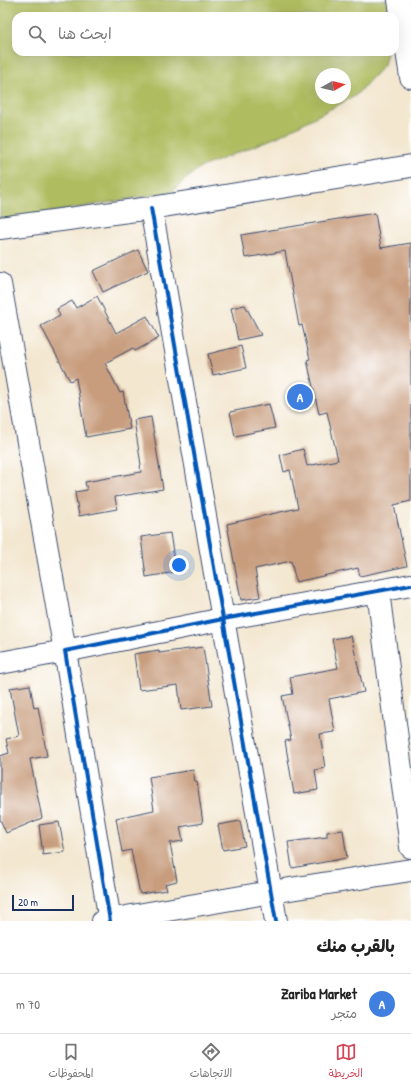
<!DOCTYPE html>
<html lang="ar">
<head>
<meta charset="utf-8">
<style>
	:root { --surface:#fff; --page:#f6f6f6; --text:#222; --muted:#767676; --line:#e0e0e0; --accent:#d1495b }
	body { margin:0; font-family:"Patrick Hand","Playpen Sans Arabic",sans-serif; background:var(--page); color:var(--text); direction:rtl }
	.compass { position:absolute; left:315px; top:68px; width:36px; height:36px; border-radius:50%; background:var(--surface); box-shadow:0 4px 16px #0002; rotate:82deg }
	.scale { position:absolute; left:12px; bottom:10px; width:62px; box-sizing:border-box; padding-left:4px; border:2px solid #1b2f5e; border-top:0; font-size:11px; line-height:14px; white-space:nowrap; color:#1b2f5e; -webkit-text-stroke:3px #fff; paint-order:stroke }
	.you { position:absolute; left:179px; top:565px; width:14px; height:14px; margin:-10px; border:3px solid #fff; border-radius:50%; background:#1a73e8; box-shadow:0 0 0 6px #1a73e833 }
	.badge { display:grid; place-items:center; width:26px; height:26px; border-radius:50%; background:var(--accent); color:#fff; font-size:13px; font-weight:700 }
	.pin { position:absolute; translate:-50% -50%; border:2px solid #fff; box-shadow:0 1px 4px #0006 }
	.list { margin:0; padding:0; list-style:none }
	h2 { display:flex; justify-content:space-between; align-items:center; height:52px; margin:0; padding:0 16px; font-size:17px }
	h2 small { font-size:13px; font-weight:400; color:var(--muted) }
	.list li { display:grid; grid-template-columns:26px 1fr auto; gap:12px; align-items:center; box-sizing:border-box; height:60px; padding:0 16px; border-top:1px solid var(--line) }
	.list b { display:block; font-size:15px; white-space:nowrap }
	.list p { margin:0; font-size:13px; white-space:nowrap; color:var(--muted) }
	.list em { font-size:13px; font-style:normal; color:var(--muted) }
	.icon { flex:none; width:22px; height:22px; fill:none; stroke:currentColor; stroke-width:2; stroke-linecap:round; stroke-linejoin:round }
	.map { position:relative; flex:none; width:411px; height:921px; overflow:hidden; direction:ltr }
	.search { position:absolute; background:var(--surface); box-shadow:0 4px 16px #0002; left:12px; right:12px; top:12px; height:44px; display:flex; align-items:center; gap:10px; box-sizing:border-box; padding:0 14px; border-radius:12px; color:var(--muted); font-size:15px }
	.sheet { height:112px; background:var(--surface) }
	nav { display:flex; justify-content:space-around; align-items:center; box-sizing:border-box; height:56px; border-top:1px solid var(--line); background:var(--surface); font-size:11px; color:var(--muted) }
	nav a { display:grid; justify-items:center; gap:2px }
	nav .on { color:var(--accent) }
	.map>svg:first-child { display:block }
</style>
</head>
<body>
<div class="map">
<svg width="411" height="921" viewBox="0 0 411 921">
	<rect width="100%" height="100%" fill="#fff"/>
	<filter id="ink" filterUnits="userSpaceOnUse"><feTurbulence type="fractalNoise" baseFrequency=".025" numOctaves="2"/><feDisplacementMap in="SourceGraphic" scale="8" xChannelSelector="R" yChannelSelector="G"/><feConvolveMatrix kernelMatrix="1 2 1 2 8 2 1 2 1" color-interpolation-filters="sRGB"/></filter>
	<filter id="wash" filterUnits="userSpaceOnUse"><feTurbulence type="fractalNoise" baseFrequency=".012" numOctaves="4" result="noise"/><feDisplacementMap in="SourceGraphic" scale="16" xChannelSelector="R" yChannelSelector="G"/><feGaussianBlur stdDeviation="0.9" result="paint"/><feColorMatrix in="noise" values="0 0 0 0 0 0 0 0 0 0 0 0 0 0 0 0 0 1.4 0 .05"/><feComposite in="paint" operator="in"/></filter>
	<g filter="url(#wash)">
		<rect width="100%" height="100%" fill="#f3e7d0"/>
		<path fill="#afbc5f" stroke="#65765e" fill-rule="evenodd" d="M 0,0 L 392,0 L 394,16 L 16,16 L 16,52 L 387,52 L 384,65 L 355,96 L 277,137 L 199,168 L 171,192 L 0,221 ZM 321,74 L 345,74 L 345,98 L 321,98 Z"/>
		<g id="blocks">
			<path fill="#c89d7e" d="M 375,213 L 381,248 L 411,243 L 411,501 L 394,505 L 407,566 L 360,576 L 358,568 L 296,582 L 291,561 L 255,569 L 260,597 L 241,600 L 227,524 L 298,508 L 290,470 L 284,472 L 280,455 L 303,449 L 307,466 L 338,460 L 327,412 L 319,414 L 307,360 L 310,359 L 302,325 L 299,326 L 285,251 L 245,258 L 241,235 Z
				M 138,250 L 148,271 L 103,292 L 93,271 Z
				M 97,296 L 116,333 L 147,316 L 159,338 L 135,351 L 133,348 L 105,363 L 120,393 L 123,392 L 130,429 L 86,437 L 76,378 L 70,381 L 41,326 L 60,316 L 57,309 L 72,301 L 76,308 Z
				M 245,305 L 261,335 L 238,340 L 231,308 Z
				M 241,346 L 246,368 L 213,375 L 208,354 Z
				M 269,404 L 275,428 L 235,436 L 230,412 Z
				M 151,417 L 163,489 L 115,497 L 117,509 L 79,516 L 75,492 L 87,490 L 85,482 L 141,472 L 140,466 L 141,465 L 134,420 Z
				M 170,533 L 176,572 L 146,577 L 141,537 Z
				M 351,636 L 364,692 L 329,699 L 335,732 L 320,734 L 325,768 L 315,770 L 318,790 L 294,794 L 285,741 L 291,740 L 282,696 L 293,694 L 290,677 L 338,668 L 332,639 Z
				M 203,647 L 212,706 L 181,710 L 178,685 L 139,690 L 134,654 L 159,650 L 159,653 Z
				M 30,685 L 34,708 L 38,707 L 47,756 L 30,759 L 42,818 L 6,833 L 0,819 L 0,756 L 9,753 L 6,739 L 19,736 L 10,688 Z
				M 193,770 L 195,782 L 197,782 L 203,823 L 180,827 L 183,841 L 170,843 L 177,881 L 165,884 L 167,890 L 140,894 L 131,850 L 122,852 L 116,818 L 154,810 L 149,777 Z
				M 240,821 L 245,846 L 223,850 L 218,825 Z
				M 59,822 L 65,852 L 43,855 L 39,825 Z
				M 343,830 L 347,858 L 292,868 L 288,842 L 327,837 L 327,832 Z"/>
		</g>
	</g>
	<g filter="url(#ink)">
		<use href="#blocks" fill-opacity="0" stroke="#3b4b6f" stroke-width="1"/>
		<g fill="none" stroke-linecap="round" stroke-linejoin="round">
			<defs>
				<path id="street" d="M 399,0 L 411,77
					M 151,208 L 276,921
					M 0,228 L 151,208 L 411,166
					M 0,284 L 65,651 L 0,663
					M 378,591 L 411,847
					M 103,921 L 271,892 L 411,870
					M 110,921 L 65,651 L 223,619 L 411,585"/>
			</defs>
			<use href="#street" stroke="#3b4b6f" stroke-width="24"/>
			<use href="#street" stroke="#fff" stroke-width="22"/>
			<defs>
				<path id="cycleway" d="M 151,208 L 276,921
					M 110,921 L 65,651 L 223,619 L 411,585"/>
			</defs>
			<use href="#cycleway" stroke="#fff" stroke-width="6"/>
			<use href="#cycleway" stroke="#0057b8" stroke-width="4"/>
		</g>
	</g>
</svg>
<svg class="compass" viewBox="-18 -18 36 36"><path d="M0-13l5 13h-10z" fill="#e53935"/><path d="M0 13l5-13h-10z" fill="#767676"/></svg>
<div class="scale">20 m</div>
<div class="you"></div>
<div class="pin badge" style="left:300px;top:397px;background:#3f7fe0">A</div>
<div class="search"><svg class="icon" aria-label="search" viewBox="0 0 24 24"><circle cx="10" cy="10" r="6"/><path d="M15 15l6 6"/></svg>ابحث هنا</div>
</div>
<section class="sheet">
<h2>بالقرب منك<small></small></h2>
<ul class="list">
<li><span class="badge" style="background:#3f7fe0">A</span><div><b>Zariba Market</b><p>متجر</p></div><em>70 m</em></li>
</ul>
</section>
<nav>
<a class="on"><svg class="icon" aria-label="map" viewBox="0 0 24 24"><path d="M3 6l6-2 6 2 6-2v14l-6 2-6-2-6 2zM9 4v14M15 6v14"/></svg>الخريطة</a>
<a><svg class="icon" aria-label="directions" viewBox="0 0 24 24"><path d="M12 3l9 9-9 9-9-9zM9 14v-3h6M13 9l2 2-2 2"/></svg>الاتجاهات</a>
<a><svg class="icon" aria-label="saved" viewBox="0 0 24 24"><path d="M7 4h10v16l-5-4-5 4z"/></svg>المحفوظات</a>
</nav>
</body>
</html>
